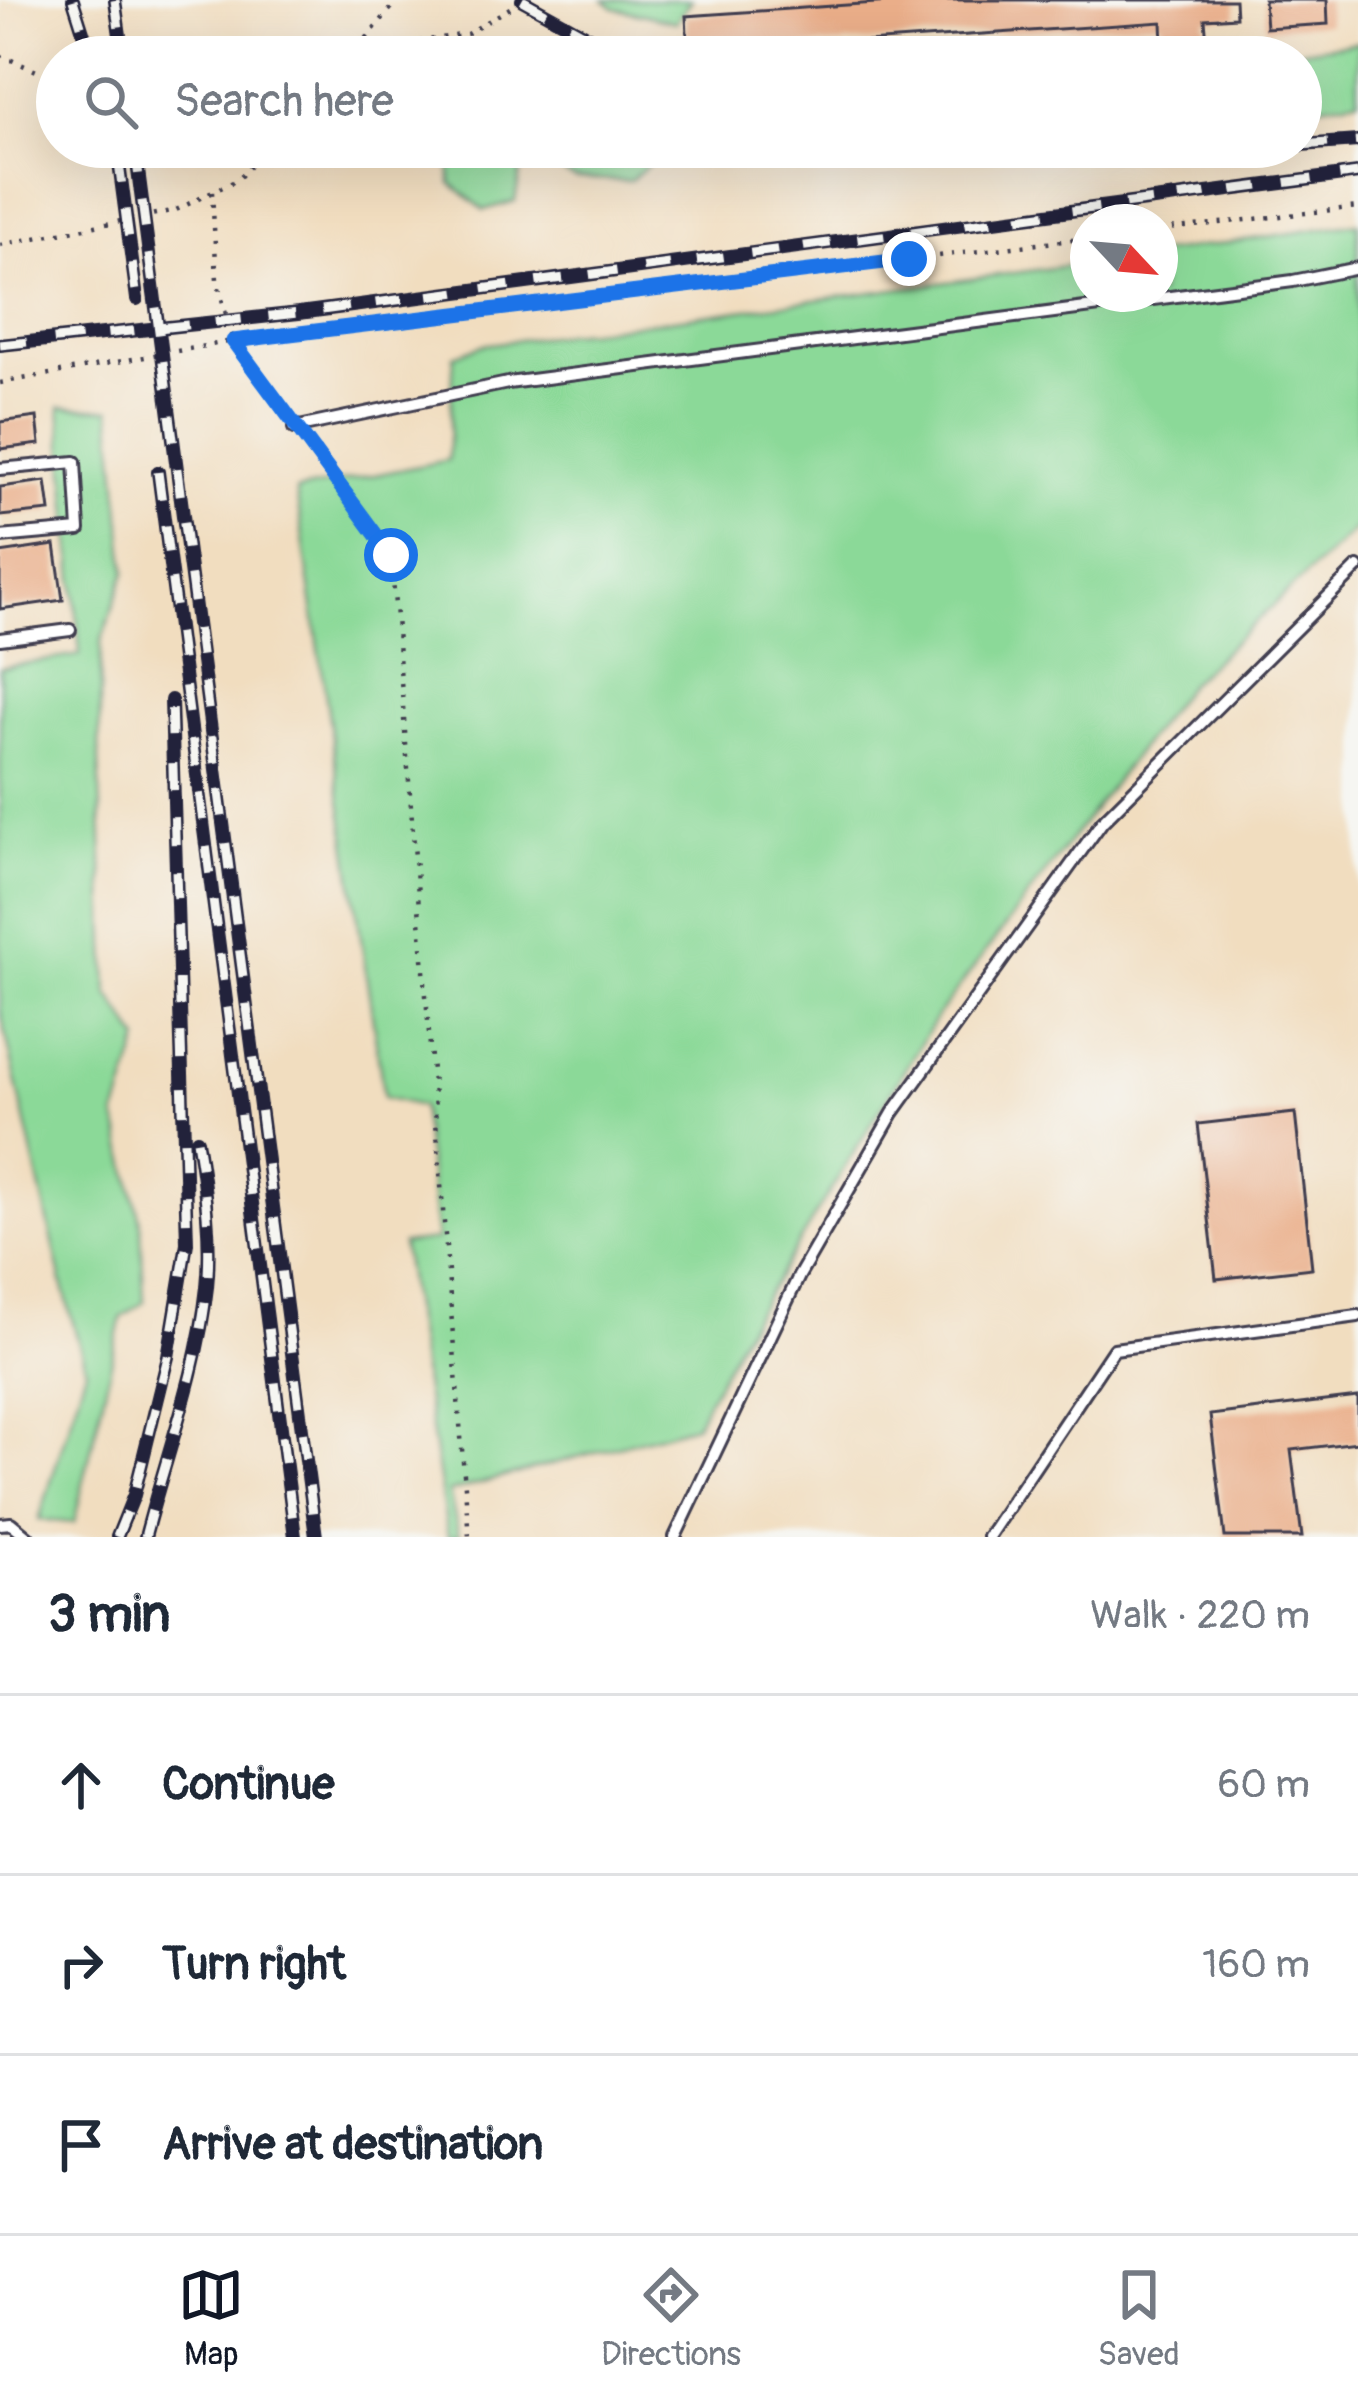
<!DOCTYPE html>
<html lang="en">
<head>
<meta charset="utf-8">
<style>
	:root { --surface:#fff; --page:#f6f6f7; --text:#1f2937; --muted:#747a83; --line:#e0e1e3; --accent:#111827 }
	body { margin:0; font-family:Pangolin,sans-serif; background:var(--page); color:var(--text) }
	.compass { position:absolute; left:1070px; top:204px; width:108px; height:108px; border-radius:50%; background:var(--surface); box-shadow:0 12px 48px #0002; rotate:116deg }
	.stop { position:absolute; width:36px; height:36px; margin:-27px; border:9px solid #1a73e8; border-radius:50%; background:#fff }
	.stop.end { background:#1a73e8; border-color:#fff; box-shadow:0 3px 12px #0008 }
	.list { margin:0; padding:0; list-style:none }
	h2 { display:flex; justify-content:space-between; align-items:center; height:156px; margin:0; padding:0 48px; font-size:51px }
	h2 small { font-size:39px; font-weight:400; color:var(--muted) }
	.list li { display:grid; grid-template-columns:78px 1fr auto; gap:36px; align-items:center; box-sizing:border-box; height:180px; padding:0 48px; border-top:3px solid var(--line) }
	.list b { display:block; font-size:45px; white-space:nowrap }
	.list em { font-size:39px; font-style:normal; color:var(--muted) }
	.icon { flex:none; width:66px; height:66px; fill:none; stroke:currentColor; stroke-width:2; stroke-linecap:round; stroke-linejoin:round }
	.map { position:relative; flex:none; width:1358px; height:1537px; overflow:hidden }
	.search { position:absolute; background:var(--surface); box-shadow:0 12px 48px #0002; left:36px; right:36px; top:36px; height:132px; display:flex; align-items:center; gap:30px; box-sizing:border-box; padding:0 42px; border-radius:66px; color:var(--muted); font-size:45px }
	.sheet { height:696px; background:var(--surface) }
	nav { display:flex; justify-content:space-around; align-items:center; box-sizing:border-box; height:168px; border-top:3px solid var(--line); background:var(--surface); font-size:33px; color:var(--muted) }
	nav a { display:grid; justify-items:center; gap:6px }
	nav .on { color:var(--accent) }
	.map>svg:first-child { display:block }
</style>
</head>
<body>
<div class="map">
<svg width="1358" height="1537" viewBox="0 0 1358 1537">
	<rect width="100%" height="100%" fill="#f6f6f2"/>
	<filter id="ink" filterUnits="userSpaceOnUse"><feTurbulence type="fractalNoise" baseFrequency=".00833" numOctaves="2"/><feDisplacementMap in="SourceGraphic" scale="24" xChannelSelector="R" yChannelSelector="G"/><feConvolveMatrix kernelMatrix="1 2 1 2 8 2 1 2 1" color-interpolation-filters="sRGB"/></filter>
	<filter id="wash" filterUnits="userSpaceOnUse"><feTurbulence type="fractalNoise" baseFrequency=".004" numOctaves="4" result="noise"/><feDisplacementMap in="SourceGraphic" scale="48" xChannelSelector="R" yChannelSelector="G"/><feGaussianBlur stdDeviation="2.7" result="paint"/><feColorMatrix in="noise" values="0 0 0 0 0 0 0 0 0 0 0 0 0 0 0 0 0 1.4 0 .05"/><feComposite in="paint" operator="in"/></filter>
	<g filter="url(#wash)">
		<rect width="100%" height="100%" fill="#f1ddbf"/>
		<path fill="#8bd998" stroke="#567e6a" stroke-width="3" d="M 604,0 L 691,0 L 676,22 L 614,8 Z
			M 1358,42 L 1358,99 L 1301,108 L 1301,57 L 1254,57 Z
			M 1107,51 L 1123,57 L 746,57 Z
			M 457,147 L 659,147 L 661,153 L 630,181 L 574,178 L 524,151 L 515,201 L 484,210 L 451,183 L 450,151 Z
			M 1358,223 L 1358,526 L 1187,686 L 938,1015 L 742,1335 L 695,1425 L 449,1492 L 459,1537 L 448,1537 L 402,1244 L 437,1240 L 421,1106 L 384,1097 L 296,491 L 448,460 L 454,355 L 482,345 L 1088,263 L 1088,294 L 1160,294 L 1160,253 Z
			M 60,407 L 111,409 L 126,571 L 101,642 L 99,759 L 108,993 L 140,1040 L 116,1116 L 141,1226 L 144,1302 L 122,1317 L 74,1523 L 39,1520 L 86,1369 L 63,1287 L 0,1009 L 0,668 L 80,655 Z"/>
		<g id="blocks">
			<path fill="#eaae89" d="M 920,0 L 1235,0 L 1236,17 L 1205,19 L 1207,43 L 1163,46 L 1162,22 L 688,54 L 686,16 Z
				M 1264,0 L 1327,0 L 1328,24 L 1266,28 Z
				M 37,417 L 40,444 L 0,449 L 0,422 Z
				M 46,481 L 50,511 L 0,516 L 0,487 Z
				M 55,545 L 63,600 L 0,609 L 0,553 Z
				M 1295,1113 L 1312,1268 L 1216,1279 L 1198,1124 Z
				M 1358,1397 L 1358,1442 L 1291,1450 L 1302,1537 L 1225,1537 L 1210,1415 Z"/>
		</g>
	</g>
	<g filter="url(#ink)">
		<use href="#blocks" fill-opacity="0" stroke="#413e4f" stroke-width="3"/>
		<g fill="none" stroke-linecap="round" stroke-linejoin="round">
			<defs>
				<path id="lane" d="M 294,428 L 508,383 L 1293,281 L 1358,268
					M 0,469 L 75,462 L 79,530 L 0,537
					M 0,639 L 70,630
					M 0,1524 L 11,1523 L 28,1537
					M 675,1537 L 799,1276 L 893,1113 L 1102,822 L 1358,567
					M 988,1537 L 1114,1349 L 1358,1316"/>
			</defs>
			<use href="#lane" stroke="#413e4f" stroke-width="16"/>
			<path stroke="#413e4f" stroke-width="4.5" stroke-dasharray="3 9" stroke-linecap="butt" d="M 0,55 L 57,80
				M 337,57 L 356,51 L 398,0
				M 350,57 L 356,51 L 467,34 L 523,0
				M 212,192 L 217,280 L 233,341 L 284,414
				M 1160,230 L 1358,207
				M 0,245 L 176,210 L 237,180 L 268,147
				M 0,383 L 233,341 L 1088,238
				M 309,447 L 391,555 L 469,1537"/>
			<use href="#lane" stroke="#fff" stroke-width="10"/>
			<defs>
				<path id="rail" d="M 73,0 L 91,57
					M 115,0 L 123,57
					M 522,0 L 625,57
					M 1301,145 L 1358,141
					M 135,147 L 316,1537
					M 926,147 L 1112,160 L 1281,147
					M 118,156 L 137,299
					M 0,345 L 299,313 L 1358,173
					M 158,472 L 295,1537
					M 117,1537 L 134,1495 L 168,1357 L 187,1243 L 171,700
					M 145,1537 C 166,1455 198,1372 207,1287 C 212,1239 205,1188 197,1140"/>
			</defs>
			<use href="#rail" stroke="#22223b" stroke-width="14"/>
			<use href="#rail" stroke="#f6f6f2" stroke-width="9" stroke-dasharray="27" stroke-linecap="butt"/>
		</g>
	</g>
	<g fill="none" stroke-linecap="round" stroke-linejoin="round" filter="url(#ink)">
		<path stroke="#1a73e8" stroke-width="15" d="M 391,555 L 233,341 L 909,259"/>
	</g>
</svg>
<svg class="compass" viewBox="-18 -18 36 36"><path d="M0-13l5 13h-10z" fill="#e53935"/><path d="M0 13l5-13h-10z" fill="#747a83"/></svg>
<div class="stop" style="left:391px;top:555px"></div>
<div class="stop end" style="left:909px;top:259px"></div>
<div class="search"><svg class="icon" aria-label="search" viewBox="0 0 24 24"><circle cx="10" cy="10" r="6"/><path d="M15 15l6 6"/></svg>Search here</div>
</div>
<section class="sheet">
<h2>3 min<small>Walk · 220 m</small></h2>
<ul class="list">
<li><svg class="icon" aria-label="ahead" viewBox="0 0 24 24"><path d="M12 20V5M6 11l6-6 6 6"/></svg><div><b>Continue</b></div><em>60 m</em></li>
<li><svg class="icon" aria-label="right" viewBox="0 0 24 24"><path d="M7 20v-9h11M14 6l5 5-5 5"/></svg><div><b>Turn right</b></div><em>160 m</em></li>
<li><svg class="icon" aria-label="arrive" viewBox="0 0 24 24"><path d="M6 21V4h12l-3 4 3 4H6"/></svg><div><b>Arrive at destination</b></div></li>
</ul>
</section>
<nav>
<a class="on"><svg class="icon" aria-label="map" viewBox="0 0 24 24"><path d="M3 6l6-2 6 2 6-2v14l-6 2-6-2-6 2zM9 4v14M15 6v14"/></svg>Map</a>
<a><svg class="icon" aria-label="directions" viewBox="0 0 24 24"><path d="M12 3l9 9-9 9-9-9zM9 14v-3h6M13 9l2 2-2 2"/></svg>Directions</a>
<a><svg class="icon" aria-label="saved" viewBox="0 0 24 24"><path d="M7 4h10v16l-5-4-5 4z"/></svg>Saved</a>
</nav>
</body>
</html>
